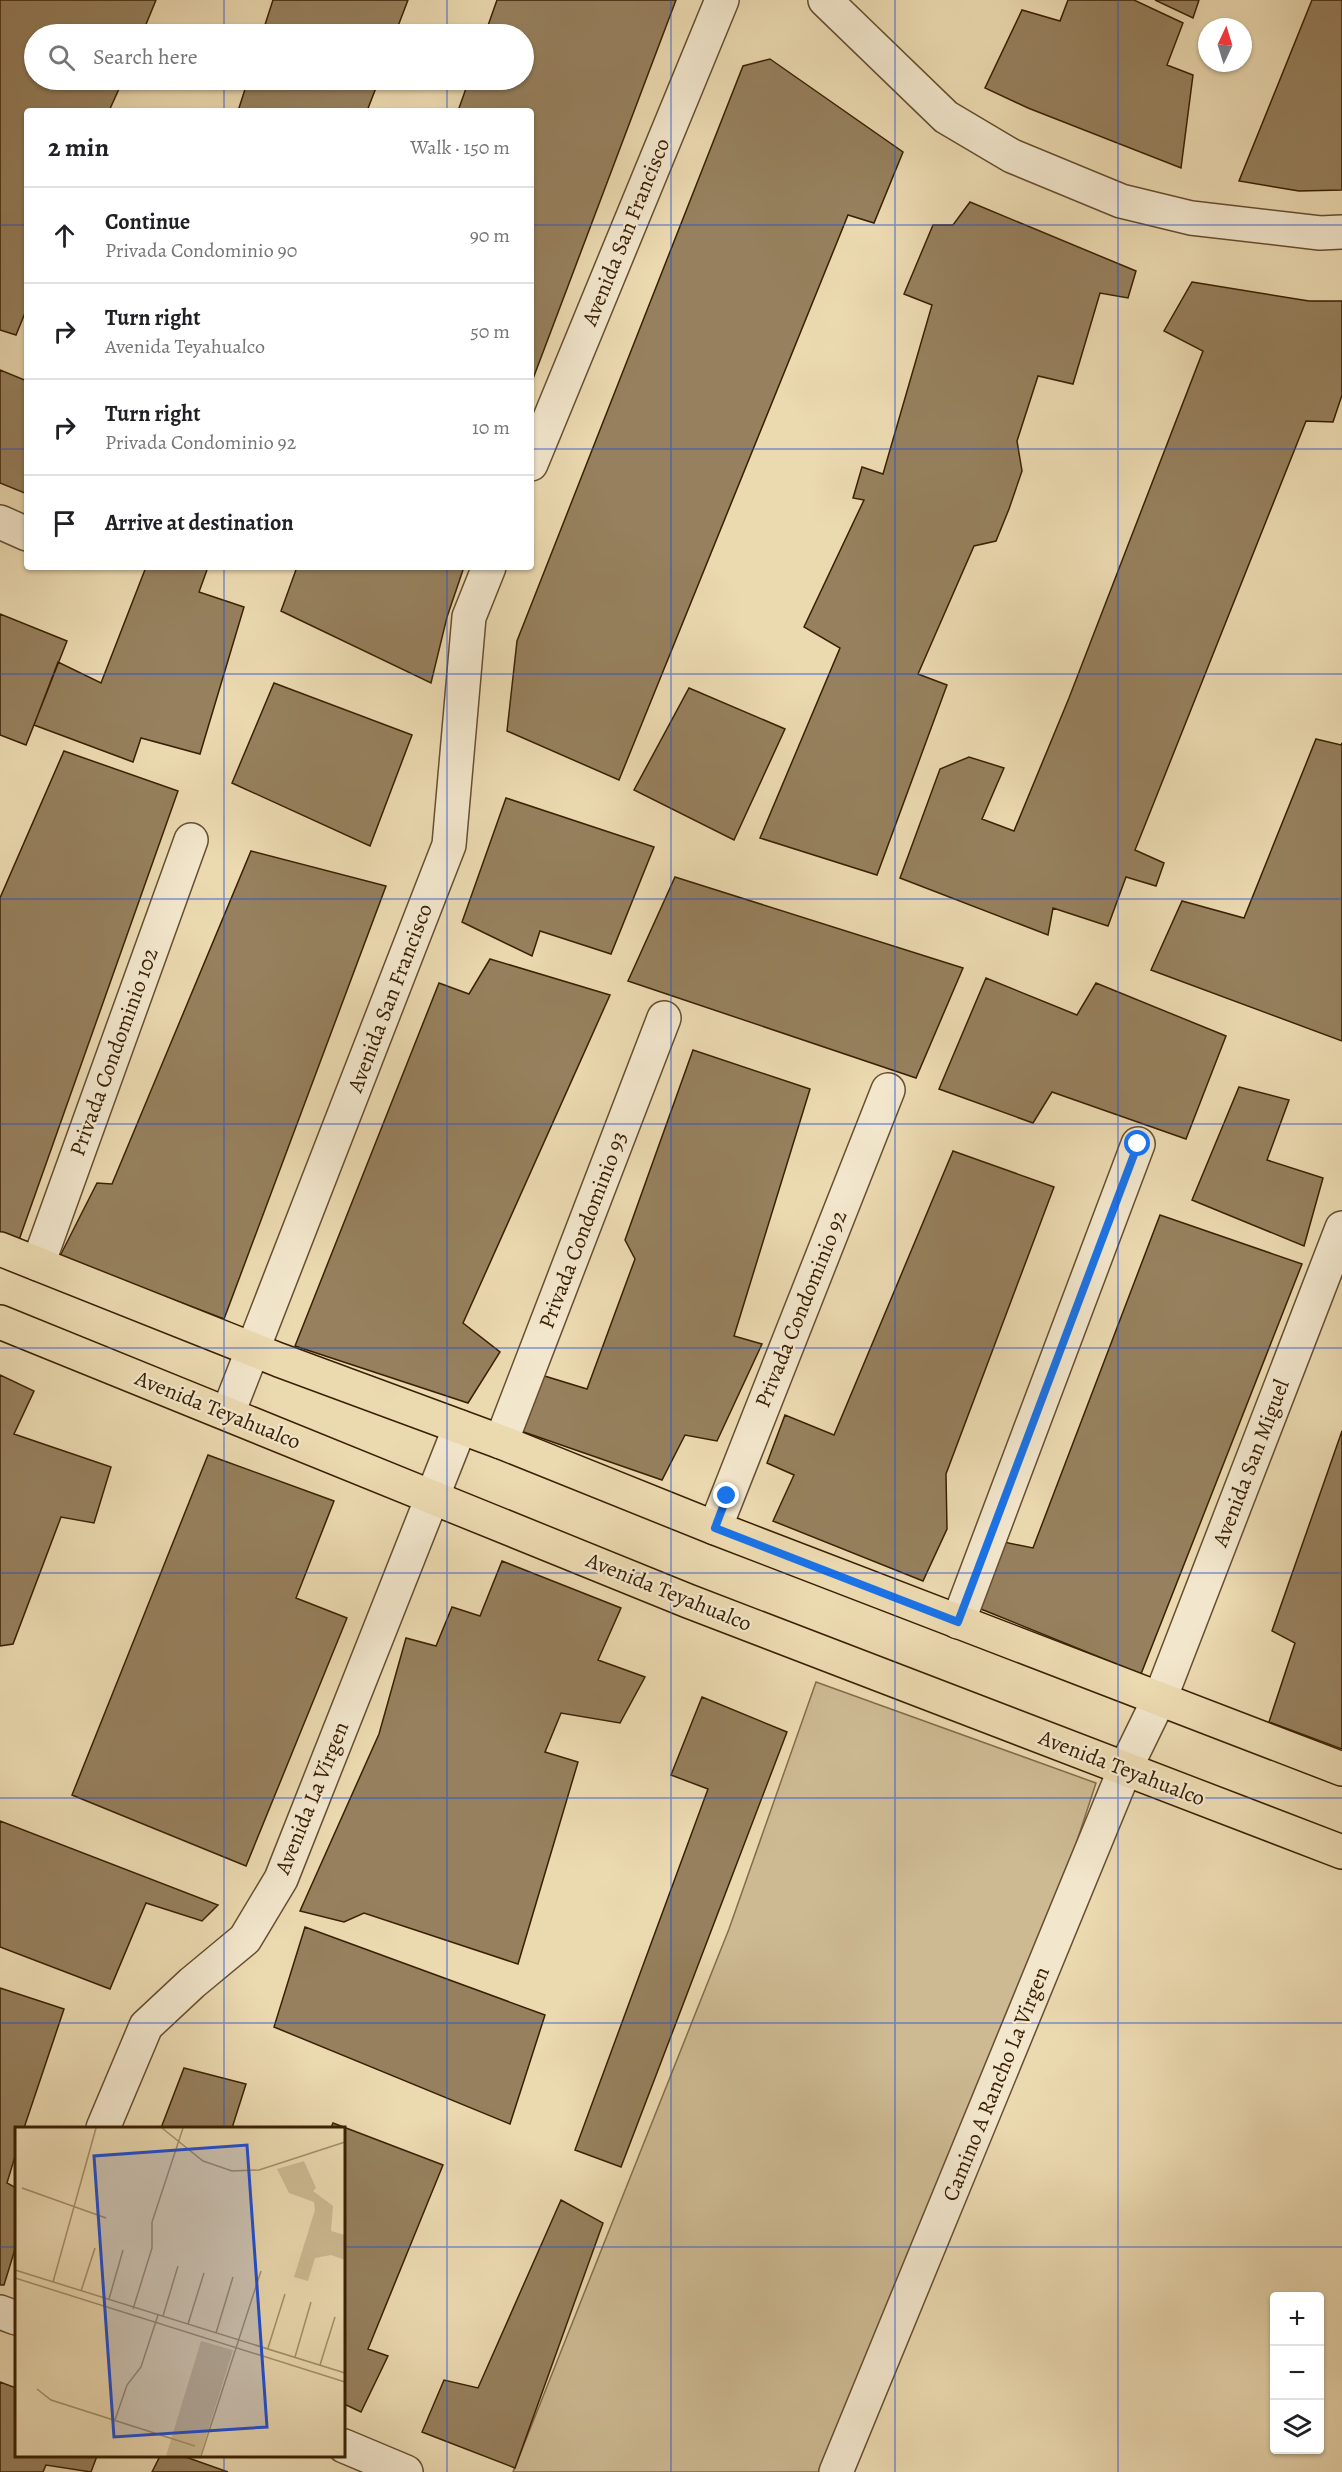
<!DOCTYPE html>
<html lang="en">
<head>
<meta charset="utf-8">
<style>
	:root { --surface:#fff; --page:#f2f2f2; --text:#202124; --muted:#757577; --line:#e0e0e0 }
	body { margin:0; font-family:Alegreya,serif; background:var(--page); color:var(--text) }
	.controls { position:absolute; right:18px; bottom:18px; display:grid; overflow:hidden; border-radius:6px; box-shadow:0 2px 4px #0004 }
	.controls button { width:54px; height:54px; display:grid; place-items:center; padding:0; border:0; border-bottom:2px solid var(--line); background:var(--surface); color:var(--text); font:30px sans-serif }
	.compass { position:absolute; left:1198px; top:18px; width:54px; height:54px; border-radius:50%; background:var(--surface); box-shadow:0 2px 4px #0004; rotate:4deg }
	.stop { position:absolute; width:18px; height:18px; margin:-14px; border:4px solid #1a73e8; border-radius:50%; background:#fff }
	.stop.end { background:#1a73e8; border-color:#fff; box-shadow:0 2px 6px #0008 }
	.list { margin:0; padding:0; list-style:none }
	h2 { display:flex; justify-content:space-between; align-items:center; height:78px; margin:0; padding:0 24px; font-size:26px }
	h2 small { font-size:20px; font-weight:400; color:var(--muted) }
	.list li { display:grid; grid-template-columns:39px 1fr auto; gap:18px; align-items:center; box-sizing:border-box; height:96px; padding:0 24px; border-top:2px solid var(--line) }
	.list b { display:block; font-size:22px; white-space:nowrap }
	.list p { margin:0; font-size:20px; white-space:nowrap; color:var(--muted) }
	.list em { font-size:20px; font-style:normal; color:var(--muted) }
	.icon { flex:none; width:33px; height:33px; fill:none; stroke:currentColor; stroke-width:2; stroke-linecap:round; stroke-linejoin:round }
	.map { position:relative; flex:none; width:1342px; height:2472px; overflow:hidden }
	.search { position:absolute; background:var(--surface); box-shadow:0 2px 4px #0004; left:24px; top:24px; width:510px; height:66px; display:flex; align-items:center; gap:15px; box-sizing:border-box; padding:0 21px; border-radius:33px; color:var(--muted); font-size:22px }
	.panel { position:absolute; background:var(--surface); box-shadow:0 2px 4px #0004; left:24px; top:108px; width:510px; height:462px; border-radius:6px }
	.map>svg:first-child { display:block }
</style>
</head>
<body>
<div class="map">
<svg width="1342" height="2472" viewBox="0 0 1342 2472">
	<rect width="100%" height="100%" fill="#ebd9b0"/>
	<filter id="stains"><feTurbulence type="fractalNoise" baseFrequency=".00333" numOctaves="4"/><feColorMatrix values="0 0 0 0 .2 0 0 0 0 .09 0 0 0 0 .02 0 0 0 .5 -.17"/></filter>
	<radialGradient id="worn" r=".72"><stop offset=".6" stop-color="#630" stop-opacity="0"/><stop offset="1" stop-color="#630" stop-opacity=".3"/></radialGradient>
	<path fill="#cdba93" stroke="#846d4b" stroke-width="1.5" d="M 816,1682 L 1096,1783 L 1030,1984 L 831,2472 L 513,2472 L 729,1929 Z"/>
	<path fill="#96805d" stroke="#3a2003" stroke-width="1.5" d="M 0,0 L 156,0 L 142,34 L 34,34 L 34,80 L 123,80 L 109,111 L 27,111 L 27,308 L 16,335 L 0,330 Z
		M 273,0 L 408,0 L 395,34 L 262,34 Z
		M 497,0 L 676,0 L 531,384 L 531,111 L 458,111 L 469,80 L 524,80 L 524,34 L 485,34 Z
		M 1068,0 L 1134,0 L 1183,23 L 1167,65 L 1193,75 L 1181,168 L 1028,108 L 985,88 L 1022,10 L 1060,21 Z
		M 1155,0 L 1199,0 L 1193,18 Z
		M 1312,0 L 1342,0 L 1342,190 L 1299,191 L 1239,181 Z
		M 770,59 L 903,152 L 874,223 L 848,215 L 619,780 L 507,731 L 517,641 L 743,66 Z
		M 248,80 L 379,80 L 367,111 L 238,111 Z
		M 970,202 L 1136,271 L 1128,298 L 1100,293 L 1073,384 L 1038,376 L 1017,441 L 1022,471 L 1009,509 L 996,541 L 974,546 L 918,674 L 947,685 L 877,875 L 760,838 L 840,648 L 804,627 L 864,500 L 853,498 L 862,467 L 883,474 L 932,305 L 904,294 L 933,225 L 953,225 Z
		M 1192,282 L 1309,301 L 1342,301 L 1342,395 L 1333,422 L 1306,421 L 1135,850 L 1164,863 L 1156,886 L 1126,877 L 1108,926 L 1053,908 L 1048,935 L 900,878 L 940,769 L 969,757 L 1004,768 L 982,819 L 1014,831 L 1069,698 L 1203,351 L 1164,331 Z
		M 0,370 L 27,381 L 27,494 L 0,483 Z
		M 146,567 L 208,567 L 199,592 L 244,607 L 200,754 L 141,738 L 133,762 L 34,725 L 58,662 L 101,683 Z
		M 297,567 L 464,567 L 447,617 L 431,683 L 281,611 Z
		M 0,614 L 67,641 L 26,745 L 0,735 Z
		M 274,683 L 412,735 L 370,846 L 232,783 Z
		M 689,688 L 785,729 L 734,840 L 634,790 Z
		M 1316,739 L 1341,745 L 1342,743 L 1342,1041 L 1151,970 L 1182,901 L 1244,918 Z
		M 64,751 L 178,791 L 19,1240 L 0,1233 L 0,898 Z
		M 506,798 L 654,847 L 611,954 L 540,931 L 532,956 L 462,922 Z
		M 251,851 L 386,886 L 224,1319 L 60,1256 L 97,1183 L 112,1184 Z
		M 675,877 L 963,968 L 916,1078 L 628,981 Z
		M 490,959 L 610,995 L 463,1323 L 500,1352 L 468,1403 L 295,1346 L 439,983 L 469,994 Z
		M 986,978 L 1077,1015 L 1096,983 L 1226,1036 L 1186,1139 L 1052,1092 L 1033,1123 L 939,1089 Z
		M 693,1050 L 810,1089 L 734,1336 L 762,1344 L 717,1441 L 685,1435 L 662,1480 L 518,1430 L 538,1374 L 587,1389 L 635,1259 L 625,1240 Z
		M 1239,1087 L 1289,1100 L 1267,1160 L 1323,1178 L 1304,1246 L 1192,1200 Z
		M 953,1151 L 1054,1187 L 946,1474 L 947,1529 L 923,1581 L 773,1521 L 794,1475 L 767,1463 L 785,1415 L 834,1435 Z
		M 1160,1215 L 1302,1264 L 1141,1674 L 976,1607 L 1004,1542 L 1033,1548 Z
		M 0,1375 L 34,1391 L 14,1434 L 111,1467 L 94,1523 L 61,1517 L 13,1644 L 0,1646 Z
		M 1342,1431 L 1342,1749 L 1269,1722 L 1295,1643 L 1272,1631 Z
		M 208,1455 L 334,1501 L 296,1598 L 347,1618 L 246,1866 L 72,1795 Z
		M 502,1561 L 621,1608 L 598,1660 L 645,1677 L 620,1723 L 561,1713 L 545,1752 L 578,1762 L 518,1964 L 364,1913 L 344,1922 L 300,1911 L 379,1734 L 406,1638 L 436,1646 L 452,1607 L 480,1616 Z
		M 702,1697 L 787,1732 L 621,2167 L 575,2150 L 708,1789 L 671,1775 Z
		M 0,1821 L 218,1905 L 202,1921 L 146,1903 L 110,1989 L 0,1947 Z
		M 305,1927 L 545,2015 L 510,2124 L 274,2027 Z
		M 0,1988 L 64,2009 L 24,2128 L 16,2128 L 16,2153 L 7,2183 L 16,2188 L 16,2246 L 4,2285 L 0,2285 Z
		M 184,2068 L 246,2084 L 232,2128 L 161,2128 Z
		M 333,2123 L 443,2165 L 368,2349 L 388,2356 L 361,2412 L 344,2404 L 344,2128 L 331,2128 Z
		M 561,2200 L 603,2223 L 515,2468 L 422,2432 L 444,2380 L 478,2388 Z
		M 0,2382 L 16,2388 L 16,2456 L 97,2456 L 91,2472 L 46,2465 L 43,2472 L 0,2472 Z
		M 160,2456 L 183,2456 L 228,2472 L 152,2472 Z"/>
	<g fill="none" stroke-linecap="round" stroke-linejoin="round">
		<defs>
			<path id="minor" d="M 825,0 L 946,117 L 1012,156 L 1121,201 L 1191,218 L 1320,233 L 1342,232
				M 531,464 L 722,0
				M 0,522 L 27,534
				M 38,1264 L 191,840
				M 228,1413 L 449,845 L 469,617 L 489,567
				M 501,1442 L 664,1018
				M 715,1528 L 888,1090
				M 958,1622 L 1138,1144
				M 103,2128 L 146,2026 L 192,1983 L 245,1939 L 281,1879 L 460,1427
				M 0,2312 L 16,2318
				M 344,2446 L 406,2472
				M 836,2472 L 1125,1769 L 1163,1691 L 1342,1228"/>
			<path id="major" d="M 0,1249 L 279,1360 L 501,1442 L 715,1528 L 1342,1769
				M 0,1322 L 688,1601 L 1342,1852"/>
		</defs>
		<use href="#minor" stroke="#664e2e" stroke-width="36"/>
		<use href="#major" stroke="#3a2003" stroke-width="36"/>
		<use href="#minor" stroke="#f2e6cc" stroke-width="33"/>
		<use href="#major" stroke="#ebd9b0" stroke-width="33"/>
	</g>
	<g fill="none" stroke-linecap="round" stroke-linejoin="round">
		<path stroke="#1a73e8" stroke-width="8" d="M 727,1496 L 715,1528 L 958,1622 L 1138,1144"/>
	</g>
	<path fill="none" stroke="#1d4ed8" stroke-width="1.5" stroke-opacity="0.55" d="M 224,0 L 224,34M 447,0 L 447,34M 671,0 L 671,2472M 895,0 L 895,2472M 1118,0 L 1118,2472M 224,80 L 224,111M 447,80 L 447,111M 0,225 L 27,225M 531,225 L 1342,225M 0,449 L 27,449M 531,449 L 1342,449M 224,567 L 224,2128M 447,567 L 447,2472M 0,674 L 1342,674M 0,899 L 1342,899M 0,1124 L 1342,1124M 0,1348 L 1342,1348M 0,1573 L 1342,1573M 0,1798 L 1342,1798M 0,2023 L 1342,2023M 0,2247 L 16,2247M 344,2247 L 1342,2247M 224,2456 L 224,2472"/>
	<g text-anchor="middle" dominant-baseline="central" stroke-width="4.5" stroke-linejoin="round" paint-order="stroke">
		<g font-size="22" fill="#3a2003" stroke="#f2e6cc">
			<text transform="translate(626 232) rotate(-68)">Avenida San Francisco</text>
			<text transform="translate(390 998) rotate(-69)">Avenida San Francisco</text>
			<text transform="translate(114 1052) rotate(-70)">Privada Condominio 102</text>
			<text transform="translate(583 1230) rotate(-69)">Privada Condominio 93</text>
			<text transform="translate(801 1309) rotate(-68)">Privada Condominio 92</text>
			<text transform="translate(218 1410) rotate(22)">Avenida Teyahualco</text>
			<text transform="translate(1251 1463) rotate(-69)">Avenida San Miguel</text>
			<text transform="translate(669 1592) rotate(22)">Avenida Teyahualco</text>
			<text transform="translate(1122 1768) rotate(21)">Avenida Teyahualco</text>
			<text transform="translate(312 1798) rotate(-68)">Avenida La Virgen</text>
			<text transform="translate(996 2084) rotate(-68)">Camino A Rancho La Virgen</text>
		</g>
	</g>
	<g transform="translate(15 2127)">
		<rect width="330" height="330" fill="#ebd9b0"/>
		<path d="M 289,34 L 301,61 L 298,64 L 318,79 L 316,104 L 330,108 L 330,133 L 316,128 L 300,131 L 293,154 L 279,150 L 300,83 L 299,75 L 274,66 L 262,42 ZM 186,214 L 218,223 L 185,329 L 151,329 Z" fill="#cdba93"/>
		<path fill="none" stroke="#a48f6b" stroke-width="1.5" d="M 147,1 L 188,34 L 217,44 L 244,43 L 330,15M 7,61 L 91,91M 0,143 L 330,246M 0,151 L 330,255M 38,155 L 81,1M 66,164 L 80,121M 94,172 L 108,123M 118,182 L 137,121 L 137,95 L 168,1M 148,189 L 163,139M 173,197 L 189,146M 201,206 L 218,150M 253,221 L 270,167M 280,230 L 296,175M 305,238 L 320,190M 22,262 L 36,273 L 180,319M 100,293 L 112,258 L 126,240 L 143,188M 186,329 L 246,144"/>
		<path fill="#1d4ed8" fill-opacity="0.15" stroke="#1d4ed8" stroke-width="3" d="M 232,18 L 252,300 L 99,310 L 79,29 Z"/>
		<rect width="330" height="330" fill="none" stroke="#3a2003" stroke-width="3"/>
	</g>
	<rect width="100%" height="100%" filter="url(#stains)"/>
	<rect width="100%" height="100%" fill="url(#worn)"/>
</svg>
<div class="controls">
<button>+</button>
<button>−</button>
<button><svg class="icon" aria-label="layers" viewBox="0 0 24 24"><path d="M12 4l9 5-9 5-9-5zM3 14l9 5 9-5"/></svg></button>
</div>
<svg class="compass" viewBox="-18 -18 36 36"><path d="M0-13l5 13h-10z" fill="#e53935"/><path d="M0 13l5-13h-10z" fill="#757577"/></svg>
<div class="stop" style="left:1138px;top:1144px"></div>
<div class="stop end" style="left:727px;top:1496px"></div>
<div class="search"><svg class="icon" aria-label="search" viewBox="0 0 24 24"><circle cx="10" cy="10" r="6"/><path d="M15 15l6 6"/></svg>Search here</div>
<section class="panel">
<h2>2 min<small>Walk · 150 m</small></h2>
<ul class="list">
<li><svg class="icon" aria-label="ahead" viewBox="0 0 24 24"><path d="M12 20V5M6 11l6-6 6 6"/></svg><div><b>Continue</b><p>Privada Condominio 90</p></div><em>90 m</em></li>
<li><svg class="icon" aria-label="right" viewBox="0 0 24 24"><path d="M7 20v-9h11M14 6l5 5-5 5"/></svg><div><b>Turn right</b><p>Avenida Teyahualco</p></div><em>50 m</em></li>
<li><svg class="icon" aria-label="right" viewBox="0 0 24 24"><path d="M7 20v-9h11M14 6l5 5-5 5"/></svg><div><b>Turn right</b><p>Privada Condominio 92</p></div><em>10 m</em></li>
<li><svg class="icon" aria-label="arrive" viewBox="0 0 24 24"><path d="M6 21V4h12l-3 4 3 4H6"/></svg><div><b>Arrive at destination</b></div></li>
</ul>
</section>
</div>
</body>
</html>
